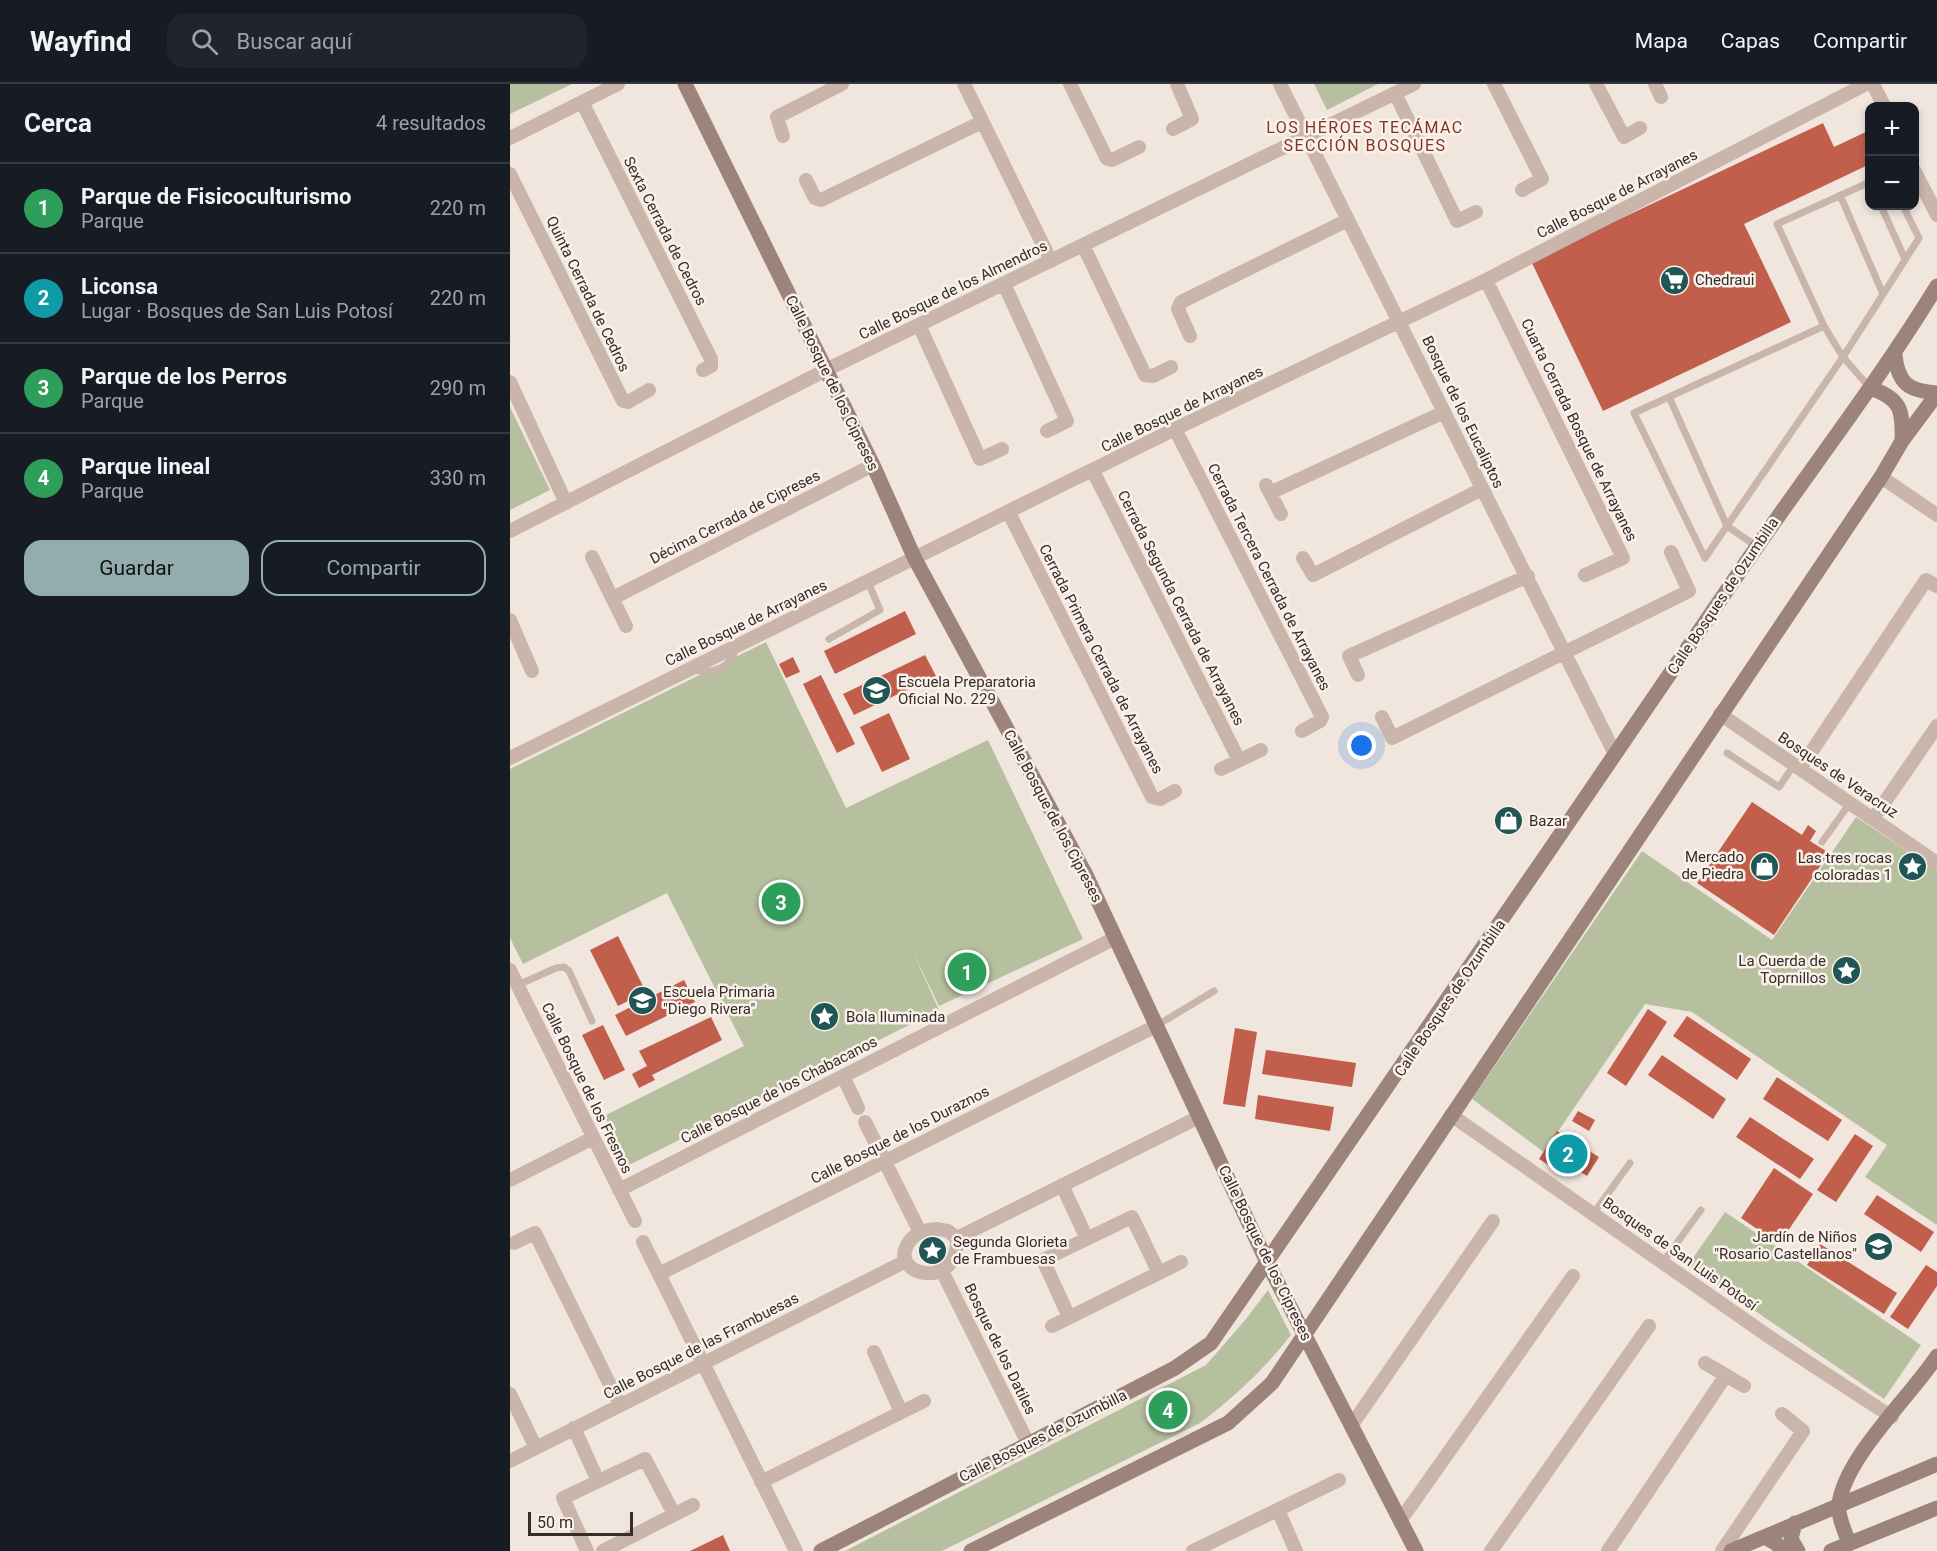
<!DOCTYPE html>
<html lang="es">
<head>
<meta charset="utf-8">
<style>
	:root { --surface:#171b24; --page:#20242c; --text:#f1f3f6; --muted:#9ea1a6; --line:#363941; --accent:#93acae }
	body { margin:0; font-family:Roboto,sans-serif; background:var(--page); color:var(--text) }
	.controls { position:absolute; right:18px; top:18px; display:grid; overflow:hidden; border-radius:12px; box-shadow:0 3px 9px #0003 }
	.controls button { width:54px; height:54px; display:grid; place-items:center; padding:0; border:0; border-bottom:2px solid var(--line); background:var(--surface); color:var(--text); font:30px sans-serif }
	.scale { position:absolute; left:18px; bottom:15px; width:105px; box-sizing:border-box; padding-left:6px; border:3px solid #372c29; border-top:0; font-size:16px; line-height:21px; white-space:nowrap; color:#372c29; -webkit-text-stroke:4px #f9f1ea; paint-order:stroke }
	.you { position:absolute; left:852px; top:662px; width:21px; height:21px; margin:-15px; border:4px solid #fff; border-radius:50%; background:#1a73e8; box-shadow:0 0 0 9px #1a73e833 }
	.badge { display:grid; place-items:center; width:39px; height:39px; border-radius:50%; background:var(--accent); color:#fff; font-size:20px; font-weight:700 }
	.pin { position:absolute; translate:-50% -50%; border:3px solid #fff; box-shadow:0 2px 6px #0006 }
	.list { margin:0; padding:0; list-style:none }
	h2 { display:flex; justify-content:space-between; align-items:center; height:78px; margin:0; padding:0 24px; font-size:26px }
	h2 small { font-size:20px; font-weight:400; color:var(--muted) }
	.list li { display:grid; grid-template-columns:39px 1fr auto; gap:18px; align-items:center; box-sizing:border-box; height:90px; padding:0 24px; border-top:2px solid var(--line) }
	.list b { display:block; font-size:22px; white-space:nowrap }
	.list p { margin:0; font-size:20px; white-space:nowrap; color:var(--muted) }
	.list em { font-size:20px; font-style:normal; color:var(--muted) }
	.actions { display:flex; gap:12px; padding:18px 24px }
	.actions a { flex:1; padding:14px 0; border:2px solid var(--accent); border-radius:18px; text-align:center; font-size:21px; color:var(--accent) }
	.actions .main { background:var(--accent); color:#111 }
	.icon { flex:none; width:33px; height:33px; fill:none; stroke:currentColor; stroke-width:2; stroke-linecap:round; stroke-linejoin:round }
	.map { position:relative; flex:none; width:1427px; height:1467px; overflow:hidden }
	header { display:flex; align-items:center; gap:36px; box-sizing:border-box; height:84px; padding:0 30px; background:var(--surface); border-bottom:2px solid var(--line) }
	header strong { font-size:28px }
	nav { display:flex; gap:33px; margin-inline-start:auto; font-size:21px }
	.search { width:420px; height:54px; background:var(--page); display:flex; align-items:center; gap:15px; box-sizing:border-box; padding:0 21px; border-radius:18px; color:var(--muted); font-size:22px }
	main { display:flex }
	aside { flex:1; background:var(--surface) }
	.map>svg:first-child { display:block }
</style>
</head>
<body>
<header>
<strong>Wayfind</strong>
<div class="search"><svg class="icon" aria-label="search" viewBox="0 0 24 24"><circle cx="10" cy="10" r="6"/><path d="M15 15l6 6"/></svg>Buscar aquí</div>
<nav><a>Mapa</a><a>Capas</a><a>Compartir</a></nav>
</header>
<main>
<aside>
<h2>Cerca<small>4 resultados</small></h2>
<ul class="list">
<li><span class="badge" style="background:#2e9e5b">1</span><div><b>Parque de Fisicoculturismo</b><p>Parque</p></div><em>220 m</em></li>
<li><span class="badge" style="background:#0f9aa8">2</span><div><b>Liconsa</b><p>Lugar · Bosques de San Luis Potosí</p></div><em>220 m</em></li>
<li><span class="badge" style="background:#2e9e5b">3</span><div><b>Parque de los Perros</b><p>Parque</p></div><em>290 m</em></li>
<li><span class="badge" style="background:#2e9e5b">4</span><div><b>Parque lineal</b><p>Parque</p></div><em>330 m</em></li>
</ul>
<div class="actions"><a class="main">Guardar</a><a>Compartir</a></div>
</aside>
<div class="map">
<svg width="1427" height="1467" viewBox="0 0 1427 1467">
	<rect width="100%" height="100%" fill="#f1e6dd"/>
	<path fill="#b7c09e" d="M 0,0 L 62,0 L 0,30 Z
		M 804,0 L 868,0 L 817,26 Z
		M 0,323 L 40,406 L 0,426 Z
		M 256,558 L 336,724 L 478,656 L 573,855 L 429,922 L 403,868 L 429,926 L 119,1081 L 94,1032 L 234,962 L 157,809 L 13,880 L 0,854 L 0,685 Z
		M 1346,733 L 1427,787 L 1427,1141 L 1355,1093 L 1377,1061 L 1182,928 L 1135,920 L 1034,1068 L 962,1015 L 1132,767 L 1262,856 Z
		M 1215,1128 L 1411,1261 L 1374,1315 L 1178,1181 Z
		M 758,1206 L 781,1251 C 754,1285 725,1313 690,1339 L 432,1467 L 335,1467 L 696,1281 L 736,1235 Z"/>
	<path fill="#c15e4c" d="M 1313,39 L 1324,63 L 1360,46 L 1360,80 L 1234,140 L 1281,238 L 1093,327 L 1021,177 Z
		M 395,527 L 406,550 L 325,590 L 314,567 Z
		M 415,571 L 426,592 L 344,631 L 333,610 Z
		M 283,573 L 290,588 L 276,594 L 269,580 Z
		M 311,591 L 345,660 L 327,669 L 293,600 Z
		M 379,629 L 400,675 L 372,688 L 350,643 Z
		M 1242,718 L 1292,751 L 1298,741 L 1306,747 L 1300,757 L 1319,769 L 1264,851 L 1187,799 Z
		M 108,852 L 136,908 L 108,922 L 80,866 Z
		M 174,896 L 185,918 L 116,952 L 105,931 Z
		M 1138,925 L 1157,938 L 1116,1002 L 1097,989 Z
		M 1177,932 L 1241,975 L 1227,996 L 1163,952 Z
		M 201,933 L 212,956 L 142,991 L 145,996 L 129,1004 L 122,990 L 137,982 L 129,967 Z
		M 93,941 L 115,986 L 94,996 L 72,951 Z
		M 725,944 L 747,948 L 735,1023 L 713,1020 Z
		M 756,966 L 846,979 L 842,1003 L 752,990 Z
		M 1152,971 L 1216,1015 L 1203,1035 L 1138,991 Z
		M 1267,993 L 1332,1036 L 1318,1057 L 1253,1015 Z
		M 748,1011 L 824,1023 L 820,1047 L 745,1035 Z
		M 1068,1027 L 1085,1036 L 1079,1047 L 1062,1037 Z
		M 1240,1033 L 1304,1075 L 1290,1095 L 1226,1053 Z
		M 1047,1047 L 1089,1073 L 1077,1092 L 1054,1077 L 1048,1087 L 1029,1075 Z
		M 1345,1050 L 1363,1062 L 1326,1118 L 1307,1106 Z
		M 1264,1084 L 1303,1110 L 1269,1160 L 1231,1134 Z
		M 1367,1111 L 1424,1148 L 1411,1168 L 1354,1130 Z
		M 1310,1160 L 1387,1209 L 1374,1230 L 1297,1181 Z
		M 1416,1181 L 1427,1188 L 1427,1202 L 1398,1245 L 1380,1233 Z
		M 213,1451 L 220,1467 L 180,1467 Z"/>
	<g fill="none" stroke-linecap="round" stroke-linejoin="round">
		<path stroke="#c9b5aa" stroke-width="7" d="M 1330,111 L 1373,210
			M 1371,122 L 1395,175
			M 1314,242 L 1267,140 L 1360,98
			M 1360,304 L 1333,273 L 1314,242 L 1124,329 L 1195,474 L 1333,273 L 1409,154 L 1393,122
			M 1159,313 L 1217,442 L 1246,462
			M 319,555 L 370,526 L 358,498
			M 184,586 C 203,590 222,584 226,563
			M 1217,669 L 1269,703 L 1284,681
			M 1312,758 L 1340,719
			M 8,901 L 46,884 L 54,883 L 59,887 L 82,937
			M 646,942 L 704,907
			M 1083,1130 L 1120,1079
			M 1153,1178 L 1191,1126"/>
		<path stroke="#c9b5aa" stroke-width="14" d="M 454,0 L 541,177
			M 560,0 L 597,75 L 602,76 L 629,63
			M 770,0 L 1105,670
			M 984,0 L 1032,95 L 1012,106
			M 1086,0 L 1114,53 L 1130,44
			M 1145,0 L 1151,13
			M 1363,0 L 1374,22
			M 885,9 L 947,137 L 966,128
			M 72,18 L 201,275 L 201,282 L 193,286
			M 663,45 L 682,35 L 667,0
			M 273,52 L 267,33 L 332,0
			M 0,54 L 108,0
			M 1404,86 L 1427,131
			M 0,90 L 113,317 L 118,318 L 139,306
			M 296,96 L 305,114 L 311,116 L 472,38
			M 573,161 L 635,291 L 643,292 L 661,283
			M 976,196 L 1113,474 L 1075,491
			M 494,200 L 557,337 L 537,347
			M 409,241 L 470,375 L 492,365
			M 680,252 L 668,225 L 671,218 L 838,136
			M 0,298 L 56,419
			M 665,345 L 812,633 L 810,637 L 792,647
			M 583,387 L 729,676
			M 1371,393 L 1427,431
			M 756,401 L 771,430
			M 760,409 L 932,329
			M 499,429 L 642,713 L 650,715 L 665,707
			M 0,447 L 316,286 L 904,0
			M 82,473 L 116,542
			M 793,474 L 803,491 L 972,405
			M 103,514 L 363,381
			M 0,536 L 22,587
			M 848,591 L 839,572 L 1018,492
			M 1210,630 L 1427,779
			M 872,633 L 882,654 L 1179,507 L 1161,468
			M 0,674 L 665,345 L 976,196 L 1356,0
			M 711,685 L 751,666
			M 1290,685 L 1416,496 L 1427,502
			M 1363,735 L 1427,642
			M 0,886 L 125,1137
			M 333,992 L 348,1024
			M 941,1031 L 1258,1252 L 1382,1333
			M 355,1038 L 410,1148
			M 0,1096 L 83,1054
			M 552,1101 L 577,1155
			M 109,1106 L 605,854
			M 428,1145 L 438,1147 L 447,1154 C 449,1209 376,1191 399,1158 C 407,1147 416,1146 428,1145 Z
			M 447,1154 L 689,1033
			M 133,1158 L 286,1467
			M 4,1159 L 25,1149 L 110,1321
			M 432,1187 L 518,1359
			M 149,1190 L 646,942
			M 559,1233 L 533,1176 L 622,1133 L 649,1189
			M 542,1242 L 671,1178
			M 364,1268 L 391,1328
			M 1195,1279 L 1234,1302
			M 0,1310 L 26,1364
			M 841,1342 L 983,1137
			M 64,1344 L 88,1397
			M 0,1377 L 396,1177
			M 251,1398 L 414,1317
			M 768,1426 L 786,1467
			M 890,1437 L 1063,1192
			M 77,1467 L 53,1414 L 135,1375 L 164,1430
			M 93,1467 L 183,1421
			M 683,1467 L 829,1396
			M 981,1467 L 1139,1242
			M 1098,1467 L 1216,1291
			M 1212,1467 L 1293,1347 L 1272,1330"/>
		<path stroke="#9d847b" stroke-width="15" d="M 175,0 L 363,381 L 405,475 L 575,789 L 757,1178 L 906,1467
			M 1385,271 C 1388,300 1399,307 1427,309
			M 1360,304 C 1391,315 1393,325 1392,357
			M 1285,1439 L 1281,1455 L 1288,1467
			M 1255,1453 L 1267,1460 L 1272,1467
			M 1339,1460 C 1336,1449 1327,1432 1329,1420 C 1335,1373 1400,1313 1427,1272
			M 311,1467 L 665,1284 L 701,1259 C 876,1004 1052,749 1226,493 C 1292,396 1365,303 1427,202
			M 461,1467 L 718,1339 L 762,1299 L 1371,393 L 1392,357 L 1427,310
			M 1221,1467 L 1427,1380
			M 1321,1467 L 1427,1424"/>
	</g>
	<defs>
		<symbol id="supermarket-disc" viewBox="-11 -11 22 22"><circle r="9.5" fill="#205655" stroke="#f9f1ea"/><path d="M-6-5.5h2.5l.6 2H6L4.5 2H-2.5L-4.4-4H-6ZM-1.5 3.2a1.3 1.3 0 1 0 .1 0ZM3 3.2a1.3 1.3 0 1 0 .1 0Z" fill="#fff"/></symbol>
		<symbol id="school-disc" viewBox="-11 -11 22 22"><circle r="9.5" fill="#205655" stroke="#f9f1ea"/><path d="M0-5L7-2L0 1L-7-2ZM-4 1L0 2.5L4 1V4Q0 6-4 4Z" fill="#fff"/></symbol>
		<symbol id="shop-disc" viewBox="-11 -11 22 22"><circle r="9.5" fill="#205655" stroke="#f9f1ea"/><path d="M-5-2.5h2.3a2.7 3.5 0 0 1 5.4 0H5L5.5 6h-11ZM-1.5-2.5h3a1.5 2.3 0 0 0-3 0Z" fill="#fff"/></symbol>
		<symbol id="sight-disc" viewBox="-11 -11 22 22"><circle r="9.5" fill="#205655" stroke="#f9f1ea"/><path d="M0-6L1.8-2.2L6-1.7L2.9 1.2L3.7 5.4L0 3.3L-3.7 5.4L-2.9 1.2L-6-1.7L-1.8-2.2Z" fill="#fff"/></symbol>
	</defs>
	<g fill-rule="evenodd">
		<use href="#supermarket-disc" x="1148" y="180" width="33" height="33"/>
		<use href="#school-disc" x="350" y="590" width="33" height="33"/>
		<use href="#shop-disc" x="982" y="720" width="33" height="33"/>
		<use href="#shop-disc" x="1238" y="766" width="33" height="33"/>
		<use href="#sight-disc" x="1386" y="766" width="33" height="33"/>
		<use href="#sight-disc" x="1320" y="870" width="33" height="33"/>
		<use href="#school-disc" x="116" y="900" width="33" height="33"/>
		<use href="#sight-disc" x="298" y="916" width="33" height="33"/>
		<use href="#school-disc" x="1352" y="1146" width="33" height="33"/>
		<use href="#sight-disc" x="406" y="1150" width="33" height="33"/>
	</g>
	<g text-anchor="middle" dominant-baseline="central" stroke-width="5" stroke-linejoin="round" paint-order="stroke">
		<g font-size="15" fill="#372c29" stroke="#f9f1ea">
			<text transform="translate(1107 110) rotate(-27)">Calle Bosque de Arrayanes</text>
			<text transform="translate(155 147) rotate(63)">Sexta Cerrada de Cedros</text>
			<text transform="translate(443 206) rotate(-26)">Calle Bosque de los Almendros</text>
			<text transform="translate(78 210) rotate(64)">Quinta Cerrada de Cedros</text>
			<text transform="translate(322 299) rotate(64)">Calle Bosque de los Cipreses</text>
			<text transform="translate(672 325) rotate(-26)">Calle Bosque de Arrayanes</text>
			<text transform="translate(953 328) rotate(64)">Bosque de los Eucaliptos</text>
			<text transform="translate(1069 346) rotate(64)">Cuarta Cerrada Bosque de Arrayanes</text>
			<text transform="translate(225 433) rotate(-27)">Décima Cerrada de Cipreses</text>
			<text transform="translate(759 493) rotate(63)">Cerrada Tercera Cerrada de Arrayanes</text>
			<text transform="translate(1213 512) rotate(-56)">Calle Bosques de Ozumbilla</text>
			<text transform="translate(671 524) rotate(63)">Cerrada Segunda Cerrada de Arrayanes</text>
			<text transform="translate(236 539) rotate(-26)">Calle Bosque de Arrayanes</text>
			<text transform="translate(591 575) rotate(63)">Cerrada Primera Cerrada de Arrayanes</text>
			<text transform="translate(1328 691) rotate(34)">Bosques de Veracruz</text>
			<text transform="translate(543 732) rotate(62)">Calle Bosque de los Cipreses</text>
			<text transform="translate(940 914) rotate(-56)">Calle Bosques de Ozumbilla</text>
			<text transform="translate(77 1004) rotate(64)">Calle Bosque de los Fresnos</text>
			<text transform="translate(269 1006) rotate(-27)">Calle Bosque de los Chabacanos</text>
			<text transform="translate(390 1051) rotate(-27)">Calle Bosque de los Duraznos</text>
			<text transform="translate(755 1169) rotate(64)">Calle Bosque de los Cipreses</text>
			<text transform="translate(1170 1170) rotate(35)">Bosques de San Luis Potosí</text>
			<text transform="translate(191 1262) rotate(-27)">Calle Bosque de las Frambuesas</text>
			<text transform="translate(490 1265) rotate(64)">Bosque de los Datiles</text>
			<text transform="translate(533 1352) rotate(-27)">Calle Bosques de Ozumbilla</text>
		</g>
		<g font-size="15" fill="#372c29" stroke="#f9f1ea" text-anchor="start">
			<text x="1185" y="196">Chedraui</text>
			<text x="388" y="598">Escuela Preparatoria<tspan x="388" dy="17">Oficial No. 229</tspan></text>
			<text x="1019" y="737">Bazar</text>
			<text x="1234" y="773" text-anchor="end">Mercado<tspan x="1234" dy="17">de Piedra</tspan></text>
			<text x="1382" y="774" text-anchor="end">Las tres rocas<tspan x="1382" dy="17">coloradas 1</tspan></text>
			<text x="1316" y="877" text-anchor="end">La Cuerda de<tspan x="1316" dy="17">Toprnillos</tspan></text>
			<text x="153" y="908">Escuela Primaria<tspan x="153" dy="17">"Diego Rivera"</tspan></text>
			<text x="336" y="933">Bola Iluminada</text>
			<text x="1347" y="1153" text-anchor="end">Jardín de Niños<tspan x="1347" dy="17">"Rosario Castellanos"</tspan></text>
			<text x="443" y="1158">Segunda Glorieta<tspan x="443" dy="17">de Frambuesas</tspan></text>
		</g>
		<g font-size="16" letter-spacing="1.5" fill="#823325" stroke="#f9f1ea">
			<text x="855" y="43">LOS HÉROES TECÁMAC<tspan x="855" dy="18">SECCIÓN BOSQUES</tspan></text>
		</g>
	</g>
</svg>
<div class="controls">
<button>+</button>
<button>−</button>
</div>
<div class="scale">50 m</div>
<div class="you"></div>
<div class="pin badge" style="left:457px;top:888px;background:#2e9e5b">1</div>
<div class="pin badge" style="left:1058px;top:1070px;background:#0f9aa8">2</div>
<div class="pin badge" style="left:271px;top:818px;background:#2e9e5b">3</div>
<div class="pin badge" style="left:658px;top:1326px;background:#2e9e5b">4</div>
</div>
</main>
</body>
</html>
